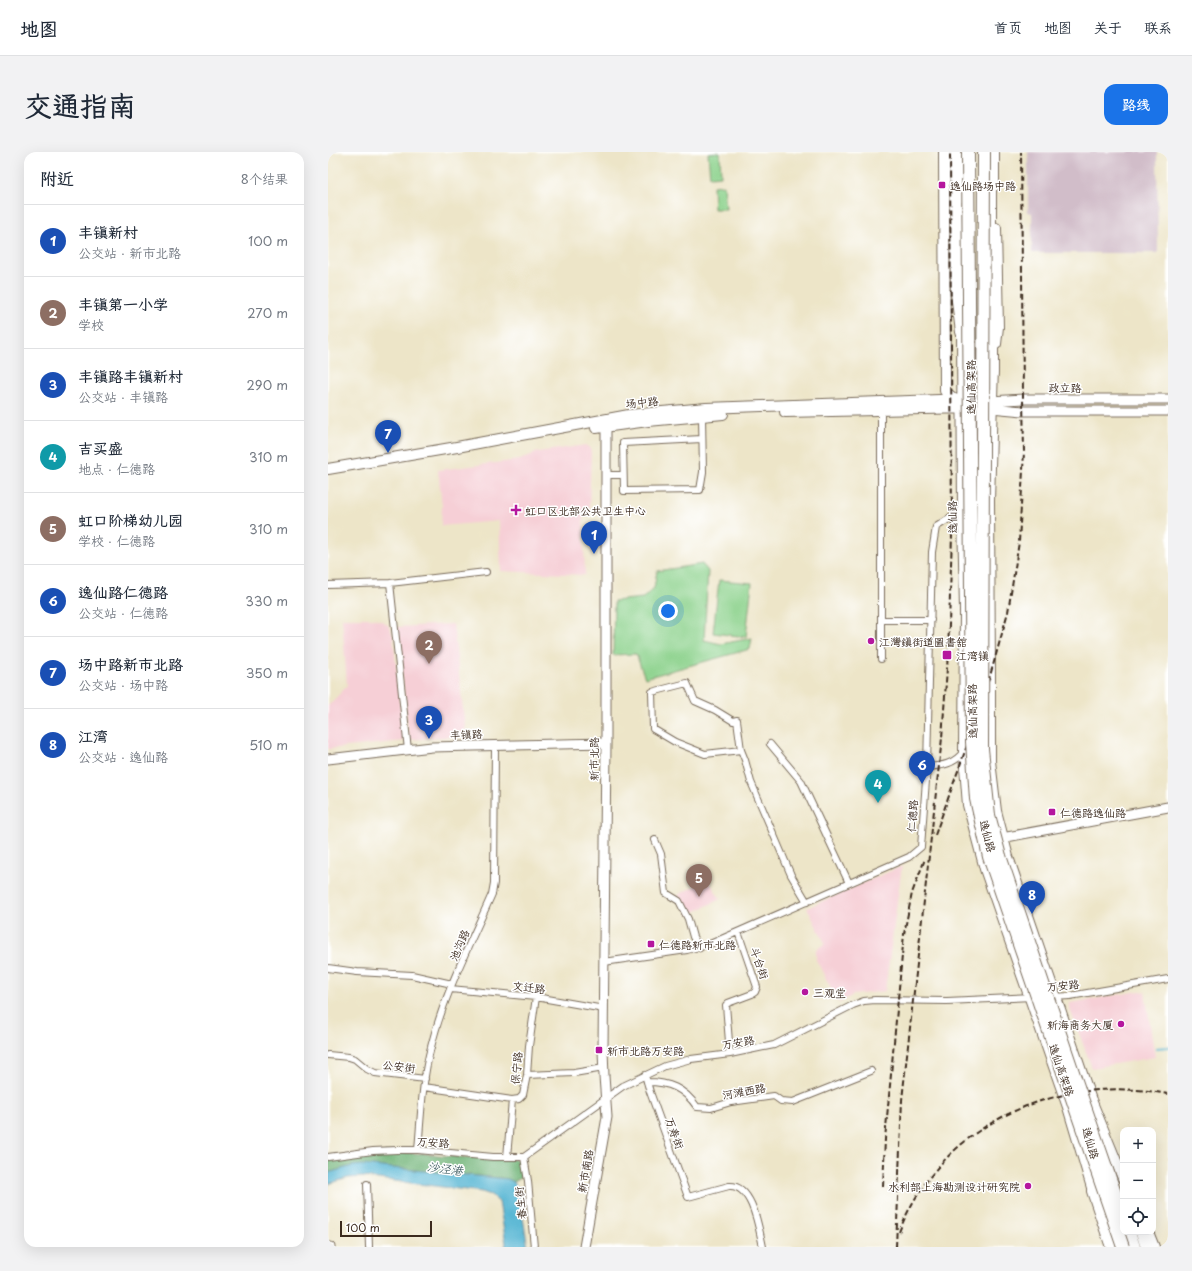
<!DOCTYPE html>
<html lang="zh">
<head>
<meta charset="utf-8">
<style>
	:root { --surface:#fff; --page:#f2f2f3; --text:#1f2937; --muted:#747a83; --line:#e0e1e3; --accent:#1a73e8 }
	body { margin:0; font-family:"Playpen Sans","LXGW WenKai TC",sans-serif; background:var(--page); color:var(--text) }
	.controls { position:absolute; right:12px; bottom:12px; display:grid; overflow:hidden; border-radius:8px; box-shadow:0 4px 16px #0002 }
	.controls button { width:36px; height:36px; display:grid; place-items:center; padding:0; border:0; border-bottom:1px solid var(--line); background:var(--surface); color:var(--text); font:20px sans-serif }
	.scale { position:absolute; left:12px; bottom:10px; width:92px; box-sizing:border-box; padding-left:4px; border:2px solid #3b2a1e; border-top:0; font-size:11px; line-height:14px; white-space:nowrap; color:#3b2a1e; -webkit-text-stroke:3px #fff; paint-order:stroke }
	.you { position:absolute; left:340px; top:459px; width:14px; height:14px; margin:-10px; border:3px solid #fff; border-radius:50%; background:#1a73e8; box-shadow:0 0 0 6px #1a73e833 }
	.badge { display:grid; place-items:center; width:26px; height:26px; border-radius:50%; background:var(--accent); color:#fff; font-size:13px; font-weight:700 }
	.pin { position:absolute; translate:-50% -33px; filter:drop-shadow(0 1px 2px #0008) }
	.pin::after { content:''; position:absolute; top:21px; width:14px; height:12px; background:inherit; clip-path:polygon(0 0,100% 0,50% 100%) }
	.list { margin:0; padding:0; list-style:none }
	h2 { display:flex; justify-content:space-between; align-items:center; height:52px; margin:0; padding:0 16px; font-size:17px }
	h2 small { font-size:13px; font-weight:400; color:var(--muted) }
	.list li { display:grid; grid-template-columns:26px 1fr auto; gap:12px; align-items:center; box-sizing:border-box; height:72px; padding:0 16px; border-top:1px solid var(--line) }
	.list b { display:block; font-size:15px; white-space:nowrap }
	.list p { margin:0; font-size:13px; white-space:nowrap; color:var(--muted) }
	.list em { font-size:13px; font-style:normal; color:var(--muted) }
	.icon { flex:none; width:22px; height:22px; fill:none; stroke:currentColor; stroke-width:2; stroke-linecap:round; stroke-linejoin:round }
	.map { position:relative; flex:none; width:840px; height:1095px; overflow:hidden; border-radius:12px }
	header { display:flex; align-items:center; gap:24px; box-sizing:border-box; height:56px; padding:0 20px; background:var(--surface); border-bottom:1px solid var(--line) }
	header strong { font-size:19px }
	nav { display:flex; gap:22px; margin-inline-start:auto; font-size:14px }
	.intro { display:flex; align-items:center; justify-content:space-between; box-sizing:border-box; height:96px; padding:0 24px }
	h1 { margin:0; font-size:28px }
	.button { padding:10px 18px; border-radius:12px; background:var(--accent); color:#fff; font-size:14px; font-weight:700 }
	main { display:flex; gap:24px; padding:0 24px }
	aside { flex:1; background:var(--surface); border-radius:12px; box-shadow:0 4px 16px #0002 }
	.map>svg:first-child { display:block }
</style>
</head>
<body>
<header>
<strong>地图</strong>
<nav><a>首页</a><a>地图</a><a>关于</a><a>联系</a></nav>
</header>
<div class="intro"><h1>交通指南</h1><a class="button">路线</a></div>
<main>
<aside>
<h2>附近<small>8个结果</small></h2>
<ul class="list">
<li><span class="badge" style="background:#1a4fb4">1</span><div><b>丰镇新村</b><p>公交站 · 新市北路</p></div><em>100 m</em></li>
<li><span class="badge" style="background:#8d6e63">2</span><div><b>丰镇第一小学</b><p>学校</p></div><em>270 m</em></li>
<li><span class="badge" style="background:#1a4fb4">3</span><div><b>丰镇路丰镇新村</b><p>公交站 · 丰镇路</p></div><em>290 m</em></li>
<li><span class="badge" style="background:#0f9aa8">4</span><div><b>吉买盛</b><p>地点 · 仁德路</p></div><em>310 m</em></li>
<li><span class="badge" style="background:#8d6e63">5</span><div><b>虹口阶梯幼儿园</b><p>学校 · 仁德路</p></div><em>310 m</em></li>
<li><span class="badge" style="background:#1a4fb4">6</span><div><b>逸仙路仁德路</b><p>公交站 · 仁德路</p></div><em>330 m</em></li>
<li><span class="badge" style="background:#1a4fb4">7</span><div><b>场中路新市北路</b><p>公交站 · 场中路</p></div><em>350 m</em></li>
<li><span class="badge" style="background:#1a4fb4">8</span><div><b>江湾</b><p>公交站 · 逸仙路</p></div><em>510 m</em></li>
</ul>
</aside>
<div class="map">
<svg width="840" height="1095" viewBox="0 0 840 1095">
	<rect width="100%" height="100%" fill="#fff"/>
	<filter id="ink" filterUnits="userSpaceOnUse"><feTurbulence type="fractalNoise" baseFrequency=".025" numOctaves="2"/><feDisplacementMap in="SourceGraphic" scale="8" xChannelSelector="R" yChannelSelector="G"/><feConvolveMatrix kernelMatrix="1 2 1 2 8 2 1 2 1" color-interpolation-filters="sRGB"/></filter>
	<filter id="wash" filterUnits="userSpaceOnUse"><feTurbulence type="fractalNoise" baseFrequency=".012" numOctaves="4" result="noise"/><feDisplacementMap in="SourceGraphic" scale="16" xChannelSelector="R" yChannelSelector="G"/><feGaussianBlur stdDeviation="0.9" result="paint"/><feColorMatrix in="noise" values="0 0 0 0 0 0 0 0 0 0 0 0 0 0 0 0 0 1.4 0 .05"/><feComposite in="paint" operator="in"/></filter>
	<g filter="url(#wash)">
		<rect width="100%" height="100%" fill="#ede5c8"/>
		<path fill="#f6cfd6" d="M 258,293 L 261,295 L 263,300 L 261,362 L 255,364 L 257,423 L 173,419 L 171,369 L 113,374 L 114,354 L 110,318 L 192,308 L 210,300 Z
			M 14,466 L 46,466 L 54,469 L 60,473 L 65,483 L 76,589 L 0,597 L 0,554 L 19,534 Z
			M 125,472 L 138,583 L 81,588 L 69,475 Z
			M 574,714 L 557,839 L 525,843 L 511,851 L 488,808 L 488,798 L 497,791 L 479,756 Z
			M 381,729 L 392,747 L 361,763 L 350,743 L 370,732 Z
			M 812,839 L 817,840 L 827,905 L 764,916 L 741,855 L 742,851 Z"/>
		<path fill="#d1bdc9" d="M 700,0 L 829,0 L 830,101 L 704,101 L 704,61 L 700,60 Z"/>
		<path fill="#8cd28c" stroke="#647e55" d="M 392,0 L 393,24 L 382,25 L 380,1 Z
			M 396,33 L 398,57 L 386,57 L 385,34 Z
			M 374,412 L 380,419 L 376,488 L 393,492 L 424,486 L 422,497 L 317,526 L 308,502 L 285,503 L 286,449 L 315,446 L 326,436 L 329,419 Z
			M 391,428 L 424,431 L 418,485 L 385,481 Z"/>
		<path fill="#71b478" stroke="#566f4b" d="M 64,1000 L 100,1002 L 130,1005 L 182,1007 L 191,1008 L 193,1014 L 194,1025 L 186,1030 L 180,1027 L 173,1026 L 43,1014 L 24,1014 L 0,1021 L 0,1009 L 30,1003 Z"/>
		<path fill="#54b5d3" stroke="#487078" d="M 34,1013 L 180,1027 L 186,1030 L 190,1037 L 200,1095 L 177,1095 L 178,1091 L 171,1050 L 163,1043 L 154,1040 L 35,1025 L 20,1026 L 0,1032 L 0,1021 L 24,1014 Z"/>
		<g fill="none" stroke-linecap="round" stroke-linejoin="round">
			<path stroke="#54b5d3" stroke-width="2" d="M 828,896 L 840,895"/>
		</g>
	</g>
	<g filter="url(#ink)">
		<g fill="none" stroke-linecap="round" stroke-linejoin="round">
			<defs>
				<path id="street" d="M 553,259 L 553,507
					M 374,264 L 375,320 L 372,338 L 296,339 L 295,291 L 374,287
					M 278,323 L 295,323
					M 62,431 L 80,598
					M 0,433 L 62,431 L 158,420
					M 553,468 L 603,468
					M 442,592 L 473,629 L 521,731
					M 413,598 L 409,568 L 405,569 L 387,558 L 367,549 L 359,531 L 324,540 L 325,577 L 347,590 L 377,602 L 413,598 L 417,608 L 423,630 L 463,723 L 479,750
					M 599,615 C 614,614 627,612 636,599
					M 327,688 L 333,702 L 338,741 L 351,749 L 360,767 L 365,785 L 372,796
					M 276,810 L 359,798 L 382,792 L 581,705 L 593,695 L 599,615 L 604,400 L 608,375 L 629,362 L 638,361
					M 0,816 L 29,820 L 84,823 L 124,832
					M 122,837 L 208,845 L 276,857
					M 725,845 L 742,844 L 840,827
					M 402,902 L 398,853 L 400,851 L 424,842 L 427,840 L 429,835 L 410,780
					M 0,903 L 21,905 L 27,907 L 39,917 L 47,921 L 97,927
					M 199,923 L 246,921 L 276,916
					M 317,923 L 322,940 L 360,1045 L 401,1034 C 425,1032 431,1078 435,1095
					M 319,930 C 341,930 356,936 369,955 L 383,956 L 403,950 L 446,944 L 453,949 L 465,950 L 543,919
					M 96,935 L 184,948 L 191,947 L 195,943 L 199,923 L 201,894 L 208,845
					M 90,998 C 93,964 94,928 103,895 C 116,842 142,792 164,742 L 166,731 L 167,593
					M 0,1005 L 45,999 L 69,998 L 90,998 L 165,1005 L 196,1005 L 295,934 L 337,914 L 363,907 L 402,902 L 446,893 L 525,853 L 536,849 L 547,848 L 619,849 L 704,845
					M 179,1005 L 184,948
					M 196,1005 L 200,1029 L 206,1095
					M 39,1032 L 41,1095"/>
				<path id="secondary" d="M 663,249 L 695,247 L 840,247
					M 663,256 L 695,259 L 840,259
					M 0,607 L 104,595 L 278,591
					M 668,687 L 840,655
					M 0,1095 L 2,1095
					M 256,1095 L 279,965 L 276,924 L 275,898 L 278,591 L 278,269"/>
				<path id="primary" d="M 616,0 L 617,239 L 628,249
					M 633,0 L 634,45
					M 666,0 L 666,34
					M 668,76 L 670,175 L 668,192
					M 634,173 L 635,361 L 637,459 L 636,602 L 640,653 L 657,717 L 740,955 L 765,1039 L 769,1045
					M 665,214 L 661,349 L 662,524 L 662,609 L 668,659 L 680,705 L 763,948 L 795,1026
					M 457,260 L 641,256
					M 268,276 L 320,269 L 395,262
					M 0,317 L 129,295 L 301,263 L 378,256 L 641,247
					M 820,1080 L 826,1095"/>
				<path id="highway" d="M 627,0 L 629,141 L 634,180
					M 662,24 L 662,139 L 664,190 L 664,221
					M 765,1039 L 784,1095
					M 801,1080 L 806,1095
					M 814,1080 L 819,1095"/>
			</defs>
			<use href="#street" stroke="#796b5a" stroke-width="8"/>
			<use href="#secondary" stroke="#796b5a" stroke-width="11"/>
			<use href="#primary" stroke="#796b5a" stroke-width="12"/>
			<use href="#highway" stroke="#796b5a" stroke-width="14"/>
			<use href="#street" stroke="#fff" stroke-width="6"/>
			<use href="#secondary" stroke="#fff" stroke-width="9"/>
			<use href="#primary" stroke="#fff" stroke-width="10"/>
			<use href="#highway" stroke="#fff" stroke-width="12"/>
			<path stroke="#3b2a1e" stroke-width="2" stroke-dasharray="6 3" stroke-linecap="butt" d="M 607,683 L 636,602 L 662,524 L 680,460 L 691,390 L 696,300 L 695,247 L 693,0
				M 555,1035 L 557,987 L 576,782 L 584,741 L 597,707
				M 571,1080 C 613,971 729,921 840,942
				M 568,1095 L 574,948 L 614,586 L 620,502 L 624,383 L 622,0"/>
			<defs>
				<path id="highway-bridge" d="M 640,0 L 644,590 L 648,647 L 661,705 L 795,1095
					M 656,0 L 654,597 L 661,663 L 672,704 L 746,923 L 795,1064"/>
			</defs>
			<use href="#highway-bridge" stroke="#796b5a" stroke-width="14" stroke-linecap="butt"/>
			<use href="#highway-bridge" stroke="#fff" stroke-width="12"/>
		</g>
	</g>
	<g fill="#b5179e" stroke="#fff" stroke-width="1.5">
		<rect x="610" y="29" width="8" height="8" rx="2"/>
		<path d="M186 352h4v4h4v4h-4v4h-4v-4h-4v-4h4z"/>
		<circle cx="543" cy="489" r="4"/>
		<rect x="614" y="498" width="10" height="10" rx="2"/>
		<rect x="720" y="656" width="8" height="8" rx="2"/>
		<rect x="319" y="788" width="8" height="8" rx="2"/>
		<circle cx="477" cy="840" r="4"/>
		<circle cx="793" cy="872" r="4"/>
		<rect x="267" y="894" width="8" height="8" rx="2"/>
		<circle cx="700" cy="1034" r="4"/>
	</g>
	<g text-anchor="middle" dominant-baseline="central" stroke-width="3" stroke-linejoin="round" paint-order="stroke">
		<g font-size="11" fill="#3b2a1e" stroke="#fff" text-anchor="start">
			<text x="622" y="33">逸仙路场中路</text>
			<text x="197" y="358">虹口区北部公共卫生中心</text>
			<text x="551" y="489">江灣鎮街道圖書舘</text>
			<text x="628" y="503">江湾镇</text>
			<text x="732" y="660">仁德路逸仙路</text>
			<text x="331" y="792">仁德路新市北路</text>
			<text x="485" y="840">三观堂</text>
			<text x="785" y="872" text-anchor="end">新海商务大厦</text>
			<text x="279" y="898">新市北路万安路</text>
			<text x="692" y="1034" text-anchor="end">水利部上海勘测设计研究院</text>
		</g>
		<g font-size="11" fill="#3b2a1e" stroke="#fff">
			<text transform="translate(642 235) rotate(-90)">逸仙高架路</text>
			<text x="737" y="235">政立路</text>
			<text transform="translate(314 250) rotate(-6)">场中路</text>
			<text transform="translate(624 365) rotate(-91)">逸仙路</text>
			<text transform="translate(644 559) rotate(-91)">逸仙高架路</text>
			<text transform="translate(138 582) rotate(-2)">丰镇路</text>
			<text transform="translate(265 607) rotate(-90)">新市北路</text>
			<text transform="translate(584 664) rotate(-86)">仁德路</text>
			<text transform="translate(660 684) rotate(75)">逸仙路</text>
			<text transform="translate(131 793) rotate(-66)">池沟路</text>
			<text transform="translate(432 811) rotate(71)">斗台街</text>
			<text transform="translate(735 833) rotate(-5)">万安路</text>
			<text transform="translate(201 835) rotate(7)">文迁路</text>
			<text transform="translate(410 890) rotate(-9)">万安路</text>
			<text transform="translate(71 914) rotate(7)">公安街</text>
			<text transform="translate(188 916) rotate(-84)">保宁路</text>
			<text transform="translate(734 918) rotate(71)">逸仙高架路</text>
			<text transform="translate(416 939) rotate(-10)">河滩西路</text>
			<text transform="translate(347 981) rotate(70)">万寿街</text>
			<text transform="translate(105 990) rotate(4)">万安路</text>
			<text transform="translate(763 991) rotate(74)">逸仙路</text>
			<text transform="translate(257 1019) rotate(-80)">新市南路</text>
			<text transform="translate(192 1051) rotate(-96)">春生街</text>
		</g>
		<g font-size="12" font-style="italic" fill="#456266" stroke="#fff">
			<text transform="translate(117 1016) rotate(7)">沙泾港</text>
		</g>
	</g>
</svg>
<div class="controls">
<button>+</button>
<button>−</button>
<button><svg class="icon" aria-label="locate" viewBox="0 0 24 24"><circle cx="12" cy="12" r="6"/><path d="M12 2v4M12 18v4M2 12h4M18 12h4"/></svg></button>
</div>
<div class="scale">100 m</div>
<div class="you"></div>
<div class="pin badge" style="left:266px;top:402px;background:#1a4fb4">1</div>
<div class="pin badge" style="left:101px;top:512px;background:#8d6e63">2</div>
<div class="pin badge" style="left:101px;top:587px;background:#1a4fb4">3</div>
<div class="pin badge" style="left:550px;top:651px;background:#0f9aa8">4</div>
<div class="pin badge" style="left:371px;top:745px;background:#8d6e63">5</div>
<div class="pin badge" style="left:594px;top:632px;background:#1a4fb4">6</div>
<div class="pin badge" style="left:60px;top:301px;background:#1a4fb4">7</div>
<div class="pin badge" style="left:704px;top:762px;background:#1a4fb4">8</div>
</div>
</main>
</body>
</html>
